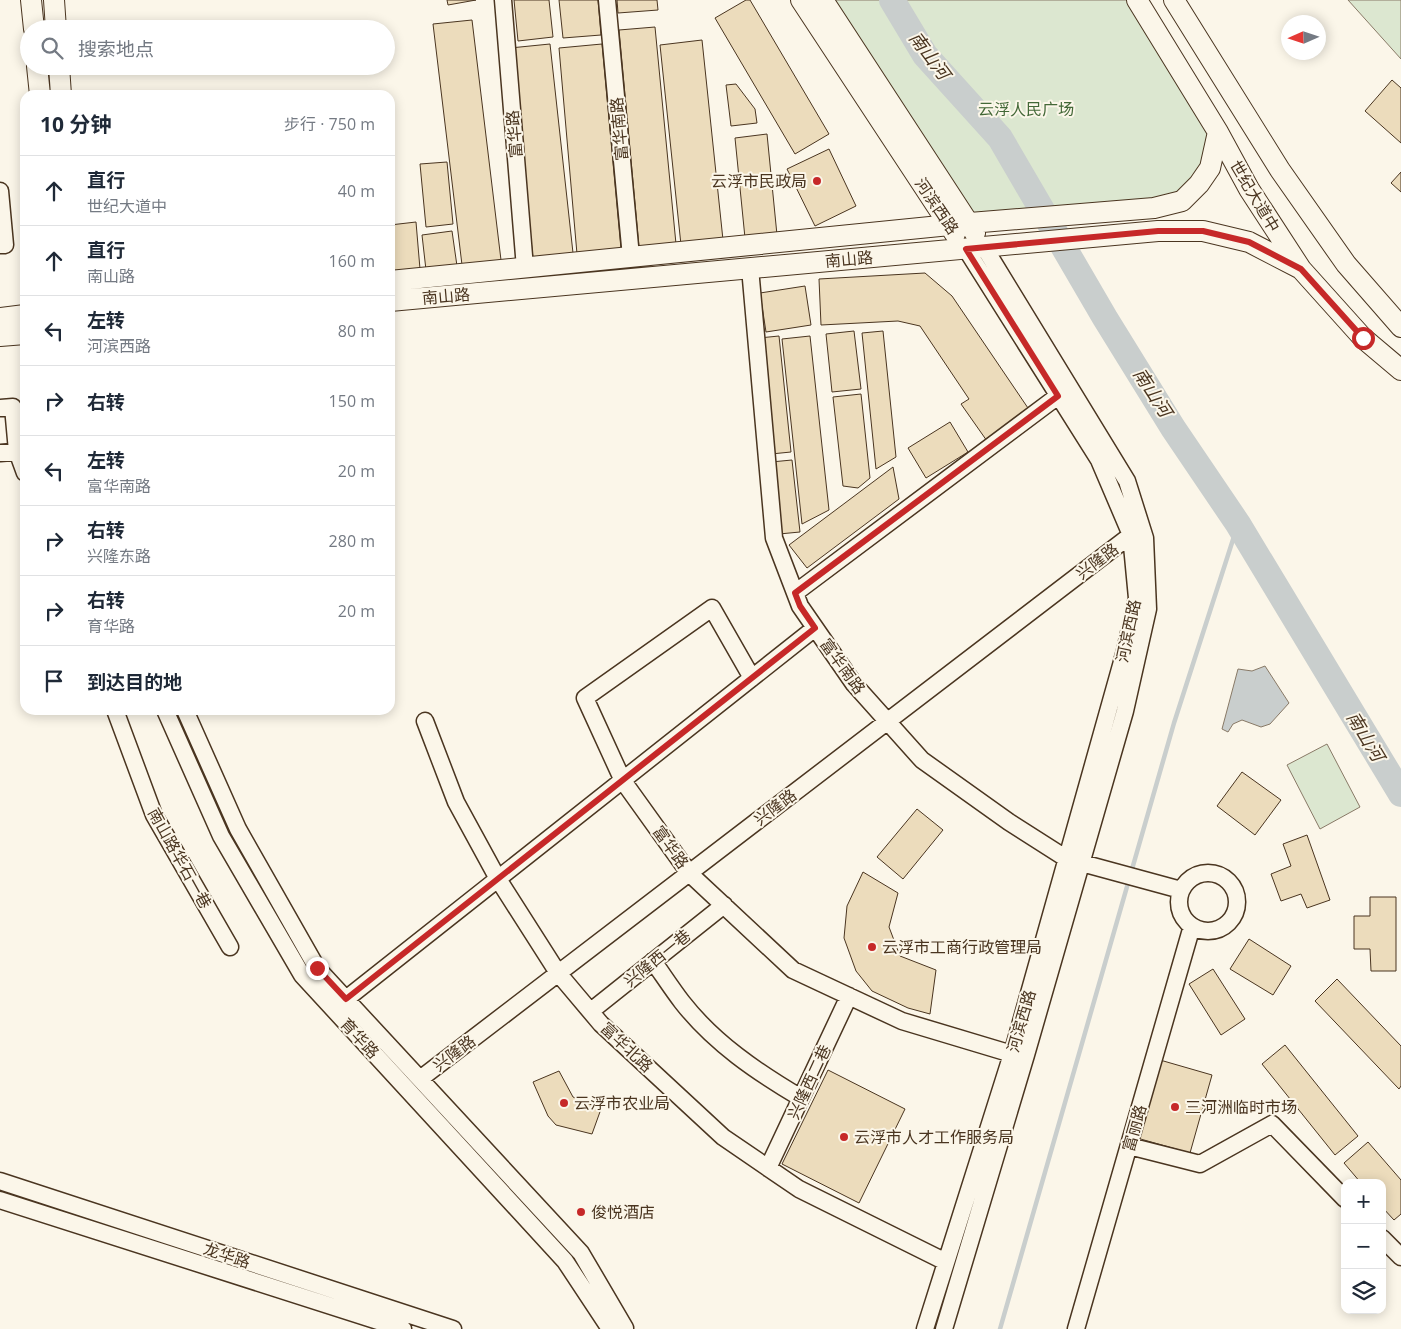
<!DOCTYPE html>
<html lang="zh">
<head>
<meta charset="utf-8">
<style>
	:root { --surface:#fff; --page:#f2f2f3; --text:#1f2937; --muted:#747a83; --line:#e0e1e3 }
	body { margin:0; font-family:"Open Sans","Noto Sans SC",sans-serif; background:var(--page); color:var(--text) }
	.controls { position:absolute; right:15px; bottom:15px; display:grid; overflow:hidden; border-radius:10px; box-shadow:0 2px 12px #0003 }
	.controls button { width:45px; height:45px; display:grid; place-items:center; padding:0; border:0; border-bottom:1px solid var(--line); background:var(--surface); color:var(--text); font:25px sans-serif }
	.compass { position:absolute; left:1281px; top:15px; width:45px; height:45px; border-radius:50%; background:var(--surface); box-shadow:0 2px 12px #0003; rotate:267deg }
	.stop { position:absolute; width:15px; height:15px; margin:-11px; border:4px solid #c62828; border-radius:50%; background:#fff }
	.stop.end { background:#c62828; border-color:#fff; box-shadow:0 1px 5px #0008 }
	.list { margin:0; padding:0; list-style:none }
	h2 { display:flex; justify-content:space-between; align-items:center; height:65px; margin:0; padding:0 20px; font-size:21px }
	h2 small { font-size:16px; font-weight:400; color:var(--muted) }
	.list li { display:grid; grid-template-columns:32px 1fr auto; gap:15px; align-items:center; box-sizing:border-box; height:70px; padding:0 20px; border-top:1px solid var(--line) }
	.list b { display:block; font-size:19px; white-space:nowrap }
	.list p { margin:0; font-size:16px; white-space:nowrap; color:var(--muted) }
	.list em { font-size:16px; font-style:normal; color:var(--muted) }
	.icon { flex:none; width:28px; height:28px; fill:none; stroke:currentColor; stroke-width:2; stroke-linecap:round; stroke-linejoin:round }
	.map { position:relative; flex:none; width:1401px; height:1329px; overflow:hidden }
	.search { position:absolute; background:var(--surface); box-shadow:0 2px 12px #0003; left:20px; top:20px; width:375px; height:55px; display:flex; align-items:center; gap:12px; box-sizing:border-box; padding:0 18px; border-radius:28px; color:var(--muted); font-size:19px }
	.panel { position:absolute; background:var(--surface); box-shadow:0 2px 12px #0003; left:20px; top:90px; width:375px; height:625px; border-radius:15px }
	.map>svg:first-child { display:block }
</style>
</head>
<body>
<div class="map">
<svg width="1401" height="1329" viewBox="0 0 1401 1329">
	<rect width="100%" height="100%" fill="#fbf6e9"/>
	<path fill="#dce7d0" stroke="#887966" d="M 823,0 L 1137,0 L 1218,132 L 1182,201 L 970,223 Z
		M 1348,0 L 1401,0 L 1401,59 Z
		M 1327,744 L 1360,807 L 1320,829 L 1287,765 Z"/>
	<path fill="#c9cecd" stroke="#887966" d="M 1265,666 L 1289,703 L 1270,724 L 1261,727 L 1242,720 L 1233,724 L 1228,732 L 1222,729 L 1238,669 L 1252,671 Z"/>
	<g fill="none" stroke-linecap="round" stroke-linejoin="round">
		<path stroke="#c9cecd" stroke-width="4.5" d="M 1000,1329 L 1174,723 L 1238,524"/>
		<path stroke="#c9cecd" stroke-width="26" d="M 892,0 L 925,55 L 1000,138 L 1105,318 L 1173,428 L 1238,524 L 1401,794"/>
	</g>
	<path fill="#ecdcbc" stroke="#4a3520" d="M 447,0 L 476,0 L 448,5 Z
		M 514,0 L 549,0 L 553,37 L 518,41 Z
		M 559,0 L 598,0 L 601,35 L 563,38 Z
		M 617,0 L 657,0 L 658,10 L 618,13 Z
		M 746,0 L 750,0 L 829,134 L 795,154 L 715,18 Z
		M 472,20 L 501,260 L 462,265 L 433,24 Z
		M 655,27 L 676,244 L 639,247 L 619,30 Z
		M 702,40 L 723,240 L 681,245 L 660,45 Z
		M 550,44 L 573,253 L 533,258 L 510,48 Z
		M 602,44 L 621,249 L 577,254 L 559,48 Z
		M 1392,80 L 1401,88 L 1401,143 L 1365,111 Z
		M 736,84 L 755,109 L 757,123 L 731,126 L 726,85 Z
		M 767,134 L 777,235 L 745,238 L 735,138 Z
		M 829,149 L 856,206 L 815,226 L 787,169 Z
		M 447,162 L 453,224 L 426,227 L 420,164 Z
		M 1401,172 L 1401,192 L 1391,183 Z
		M 416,222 L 420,269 L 390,272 L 390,225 Z
		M 452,231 L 457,266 L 426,270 L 422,235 Z
		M 925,273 L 952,296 L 1030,411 L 987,441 L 961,404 L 969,399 L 920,326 L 898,321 L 821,325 L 819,279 Z
		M 805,286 L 811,325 L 766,332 L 760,293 Z
		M 854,331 L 861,389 L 832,392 L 826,334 Z
		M 883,331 L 896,457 L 876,469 L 862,333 Z
		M 779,336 L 791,452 L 771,454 L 759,338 Z
		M 810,336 L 829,510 L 802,524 L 782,339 Z
		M 861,394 L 870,478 L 858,488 L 843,486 L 833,397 Z
		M 950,422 L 968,452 L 926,478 L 908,448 Z
		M 792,460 L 800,532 L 779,534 L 771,462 Z
		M 893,467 L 899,499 L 807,568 L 789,545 Z
		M 1242,772 L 1281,800 L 1255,835 L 1217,806 Z
		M 917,809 L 943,830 L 903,879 L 877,857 Z
		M 1307,835 L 1330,900 L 1307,908 L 1301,894 L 1281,901 L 1271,874 L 1291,866 L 1283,844 Z
		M 863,872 L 898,893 L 889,927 L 900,956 L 936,970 L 930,1014 L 908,1008 L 872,991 L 856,971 L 844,938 L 847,906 Z
		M 1370,897 L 1396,897 L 1396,971 L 1371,971 L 1370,949 L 1354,949 L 1354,916 L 1370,916 Z
		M 1249,939 L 1291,966 L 1273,995 L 1230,969 Z
		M 1213,969 L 1245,1019 L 1221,1035 L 1189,984 Z
		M 1337,979 L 1401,1046 L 1401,1086 L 1399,1089 L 1315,1001 Z
		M 1285,1045 L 1358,1136 L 1335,1155 L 1262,1064 Z
		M 1160,1060 L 1212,1075 L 1190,1153 L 1137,1138 Z
		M 828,1070 L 905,1109 L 859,1203 L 782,1164 Z
		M 559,1071 L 573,1097 L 601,1109 L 592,1134 L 556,1125 L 548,1116 L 533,1082 Z
		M 1368,1142 L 1401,1180 L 1401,1214 L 1394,1220 L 1382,1207 L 1382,1183 L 1361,1183 L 1344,1163 Z"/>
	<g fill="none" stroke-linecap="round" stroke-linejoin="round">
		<defs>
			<path id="minor" d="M 503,0 L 525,268
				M 607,0 L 631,257
				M 0,191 L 5,245 L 0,245
				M 750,268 L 774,538 L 800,606 L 854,684 L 922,760 L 1009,822 L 1067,859 L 1181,890
				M 0,408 L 13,407 L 17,451 L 25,473
				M 0,453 L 25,451
				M 795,593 L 1058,396
				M 752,678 L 712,608 L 585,698 L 623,781 L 689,873 L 793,970 L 902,1021 L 1012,1054
				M 115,710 L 154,815 L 230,947
				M 165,710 L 221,836 L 302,975 L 565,1261 L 610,1329
				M 185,710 L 238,829 L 317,968 L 581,1253 L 625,1328
				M 425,721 L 456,802 L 498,879 L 558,973 L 601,1024 L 723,1137 L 799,1189 L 946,1262
				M1179 902a29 29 0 1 1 58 0a29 29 0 1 1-58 0Z
				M 653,961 C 663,975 672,989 682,1002 C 714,1043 757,1072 801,1098
				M 346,999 L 815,628
				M 591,1011 L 724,905
				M 420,1079 L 1131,535
				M 1129,1146 L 1200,1164 L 1272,1124 L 1345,1199
				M 768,1168 L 849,996
				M 0,1181 L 453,1329
				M 0,1200 L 403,1329
				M 1382,1238 L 1401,1257
				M 925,1329 L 1012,1054 L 1125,651 L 1137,598 L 1131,535 L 1099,460 L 966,249
				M 944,1329 L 1026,1055 L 1125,711 L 1148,609 L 1145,538 L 1127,481 L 984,247
				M 1076,1329 L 1192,926"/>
			<path id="major" d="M 31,0 L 34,29
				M 54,0 L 56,29
				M 801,0 L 955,234
				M 823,0 L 975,233
				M 1137,0 L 1218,132 L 1249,189 L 1301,269 L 1363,338 L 1401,370
				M 1174,0 L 1280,170 L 1346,264 L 1401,327
				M 37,66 L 40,95
				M 59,66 L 61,95
				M 390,281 L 970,223 L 1154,208 L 1182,201 L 1199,184 L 1210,168 L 1218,132
				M 390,301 L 1158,231 L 1203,231 L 1249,242 L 1301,269
				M 0,318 L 25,315
				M 0,336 L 25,334"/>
		</defs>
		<use href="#minor" stroke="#4a3520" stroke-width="19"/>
		<use href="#major" stroke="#4a3520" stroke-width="22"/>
		<use href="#minor" stroke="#fbf6e9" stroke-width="16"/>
		<use href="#major" stroke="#fbf6e9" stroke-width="20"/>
	</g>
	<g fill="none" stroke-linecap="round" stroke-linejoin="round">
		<path stroke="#c62828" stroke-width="6" d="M 317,968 L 346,999 L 815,628 L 800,606 L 795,593 L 1058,396 L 966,249 L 1158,231 L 1203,231 L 1249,242 L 1301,269 L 1363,338"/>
	</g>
	<g fill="#c62828" stroke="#fbf6e9" stroke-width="2">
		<circle cx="817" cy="181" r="5"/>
		<circle cx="872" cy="947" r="5"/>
		<circle cx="564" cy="1103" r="5"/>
		<circle cx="1175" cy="1107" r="5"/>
		<circle cx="844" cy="1137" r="5"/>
		<circle cx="581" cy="1212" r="5"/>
	</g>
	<g text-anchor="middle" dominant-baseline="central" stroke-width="4" stroke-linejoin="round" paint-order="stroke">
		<g font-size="16" fill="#436837" stroke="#fbf6e9">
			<text x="1026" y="109">云浮人民广场</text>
		</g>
		<g font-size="16" fill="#4a3520" stroke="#fbf6e9">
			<text transform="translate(619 129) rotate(-95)">富华南路</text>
			<text transform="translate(514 134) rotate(-95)">富华路</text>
			<text transform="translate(1255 196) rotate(59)">世纪大道中</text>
			<text transform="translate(937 206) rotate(56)">河滨西路</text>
			<text transform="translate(849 259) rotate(-5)">南山路</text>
			<text transform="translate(446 296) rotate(-5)">南山路</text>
			<text transform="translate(1097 561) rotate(-37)">兴隆路</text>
			<text transform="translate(1128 631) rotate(-78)">河滨西路</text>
			<text transform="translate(843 666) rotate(54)">富华南路</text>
			<text transform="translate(775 807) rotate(-37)">兴隆路</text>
			<text transform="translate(671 847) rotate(54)">富华路</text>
			<text transform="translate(180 858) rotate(61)">南山路华石一巷</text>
			<text transform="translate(657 958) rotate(-39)">兴隆西一巷</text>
			<text transform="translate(1021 1021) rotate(-74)">河滨西路</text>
			<text transform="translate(360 1038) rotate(47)">育华路</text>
			<text transform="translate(627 1047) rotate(43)">富华北路</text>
			<text transform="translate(454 1053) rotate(-37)">兴隆路</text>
			<text transform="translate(809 1082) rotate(-65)">兴隆西二巷</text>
			<text transform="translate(1134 1128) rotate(-74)">富丽路</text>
			<text transform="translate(227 1255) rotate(18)">龙华路</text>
		</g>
		<g font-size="16" fill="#4a3520" stroke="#fbf6e9" text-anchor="start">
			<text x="807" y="181" text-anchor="end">云浮市民政局</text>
			<text x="882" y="947">云浮市工商行政管理局</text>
			<text x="574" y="1103">云浮市农业局</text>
			<text x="1185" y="1107">三河洲临时市场</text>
			<text x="854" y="1137">云浮市人才工作服务局</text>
			<text x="591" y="1212">俊悦酒店</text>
		</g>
		<g font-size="18" font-style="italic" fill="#4a3520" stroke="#fbf6e9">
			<text transform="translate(930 55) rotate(53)">南山河</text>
			<text transform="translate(1153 392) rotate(57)">南山河</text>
			<text transform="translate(1366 736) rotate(59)">南山河</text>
		</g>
	</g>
</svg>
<div class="controls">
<button>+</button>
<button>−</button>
<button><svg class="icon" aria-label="layers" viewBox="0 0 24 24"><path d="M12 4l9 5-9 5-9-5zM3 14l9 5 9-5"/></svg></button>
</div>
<svg class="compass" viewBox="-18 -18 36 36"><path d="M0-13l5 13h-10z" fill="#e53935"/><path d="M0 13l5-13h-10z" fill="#747a83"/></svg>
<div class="stop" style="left:1363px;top:338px"></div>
<div class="stop end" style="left:317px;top:968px"></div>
<div class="search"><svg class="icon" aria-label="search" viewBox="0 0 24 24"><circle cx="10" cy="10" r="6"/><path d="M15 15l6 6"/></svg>搜索地点</div>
<section class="panel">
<h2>10 分钟<small>步行 · 750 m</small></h2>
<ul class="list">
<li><svg class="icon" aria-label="ahead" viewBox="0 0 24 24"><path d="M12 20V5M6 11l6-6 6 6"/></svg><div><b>直行</b><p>世纪大道中</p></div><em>40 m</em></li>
<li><svg class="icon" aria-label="ahead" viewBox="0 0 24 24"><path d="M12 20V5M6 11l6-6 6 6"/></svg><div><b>直行</b><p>南山路</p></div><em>160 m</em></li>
<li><svg class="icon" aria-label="left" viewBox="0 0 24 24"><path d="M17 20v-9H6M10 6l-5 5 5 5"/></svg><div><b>左转</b><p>河滨西路</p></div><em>80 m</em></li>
<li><svg class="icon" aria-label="right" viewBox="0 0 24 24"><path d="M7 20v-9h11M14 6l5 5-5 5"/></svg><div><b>右转</b></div><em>150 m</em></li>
<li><svg class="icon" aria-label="left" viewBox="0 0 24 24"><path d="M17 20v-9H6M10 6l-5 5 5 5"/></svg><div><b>左转</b><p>富华南路</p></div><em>20 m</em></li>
<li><svg class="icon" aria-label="right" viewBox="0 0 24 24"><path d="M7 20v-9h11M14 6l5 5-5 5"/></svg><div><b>右转</b><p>兴隆东路</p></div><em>280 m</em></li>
<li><svg class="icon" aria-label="right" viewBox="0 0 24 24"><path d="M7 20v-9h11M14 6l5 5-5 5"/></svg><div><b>右转</b><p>育华路</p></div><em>20 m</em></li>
<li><svg class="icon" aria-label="arrive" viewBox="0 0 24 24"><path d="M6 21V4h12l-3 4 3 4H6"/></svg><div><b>到达目的地</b></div></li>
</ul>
</section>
</div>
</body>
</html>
